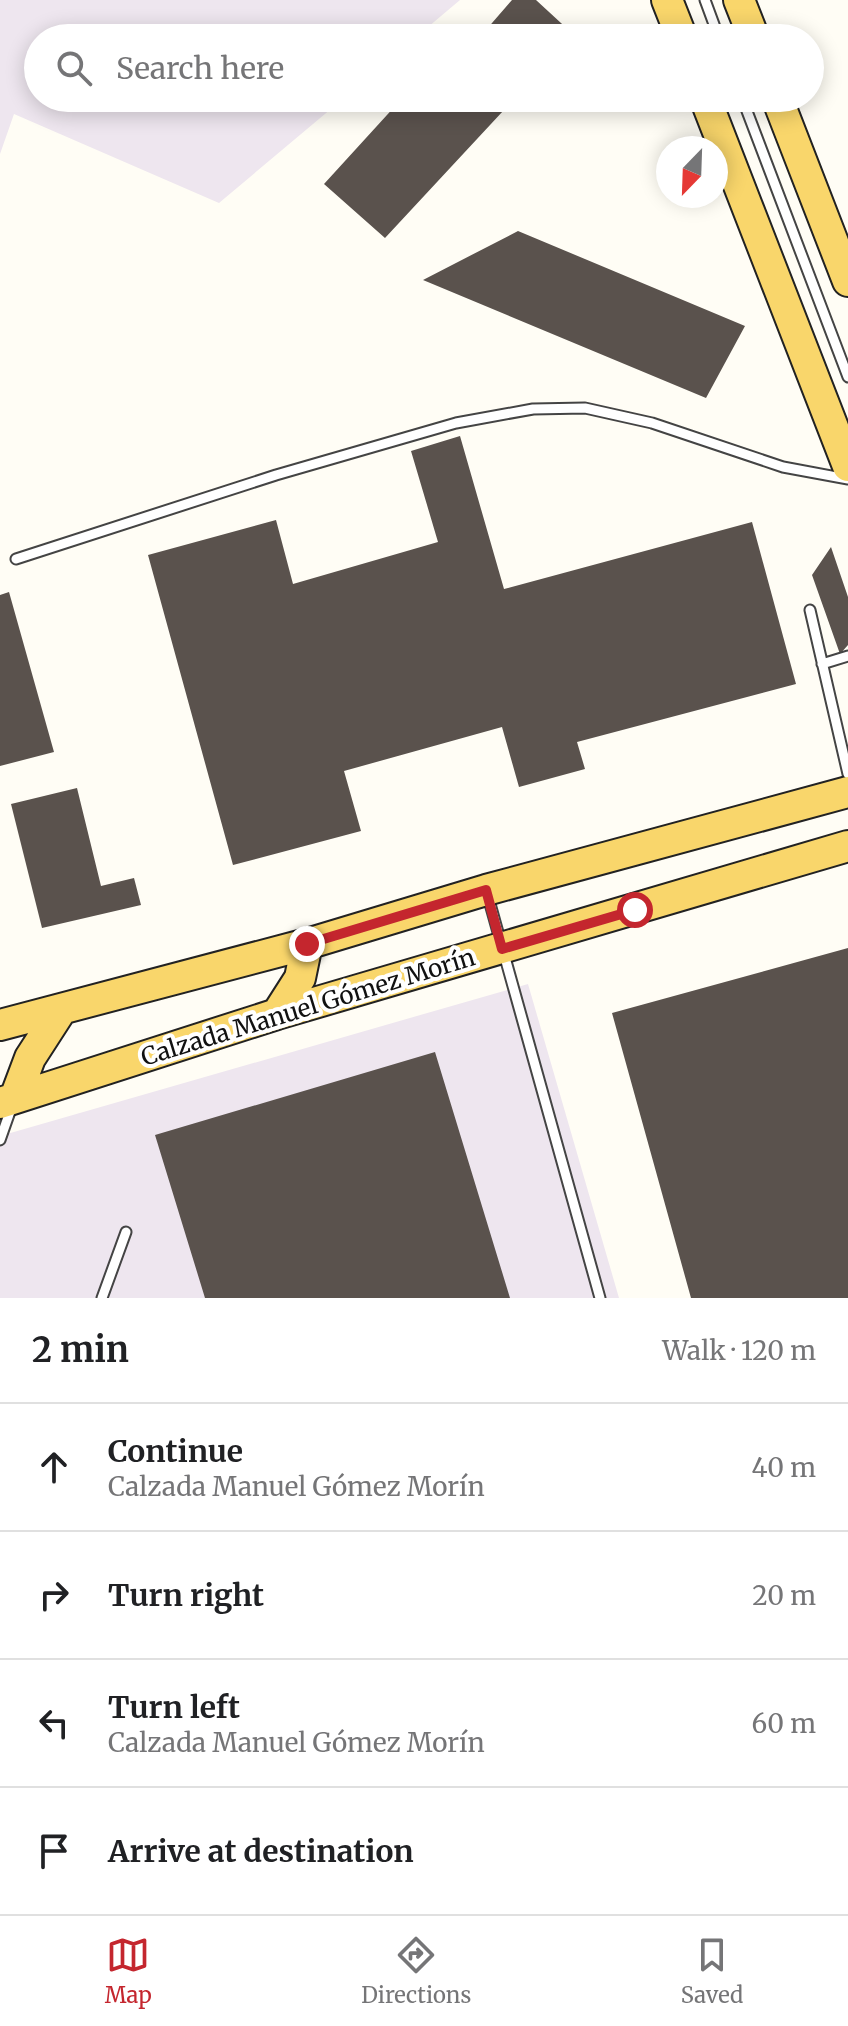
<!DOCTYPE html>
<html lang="en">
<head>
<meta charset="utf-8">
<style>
	:root { --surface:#fff; --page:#f2f2f2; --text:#202124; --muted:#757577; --line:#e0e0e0; --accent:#c4262e }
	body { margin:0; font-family:Merriweather,serif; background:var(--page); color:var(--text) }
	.compass { position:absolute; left:656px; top:136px; width:72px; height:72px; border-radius:50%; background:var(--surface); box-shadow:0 4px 20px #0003; rotate:203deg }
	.stop { position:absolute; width:24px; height:24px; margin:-18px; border:6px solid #c4262e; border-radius:50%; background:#fff }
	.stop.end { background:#c4262e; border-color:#fff; box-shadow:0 2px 8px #0008 }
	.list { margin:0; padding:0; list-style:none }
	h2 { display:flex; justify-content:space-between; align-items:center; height:104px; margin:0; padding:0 32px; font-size:34px }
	h2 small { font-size:26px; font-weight:400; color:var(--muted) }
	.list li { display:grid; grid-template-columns:52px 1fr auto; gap:24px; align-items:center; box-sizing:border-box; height:128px; padding:0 32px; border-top:2px solid var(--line) }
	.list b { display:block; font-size:30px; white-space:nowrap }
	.list p { margin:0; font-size:26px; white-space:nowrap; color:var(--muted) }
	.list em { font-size:26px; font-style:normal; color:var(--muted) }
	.icon { flex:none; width:44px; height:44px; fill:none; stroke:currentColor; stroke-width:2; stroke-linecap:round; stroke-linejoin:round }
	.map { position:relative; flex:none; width:848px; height:1298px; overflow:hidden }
	.search { position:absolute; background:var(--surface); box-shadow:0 4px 20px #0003; left:24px; right:24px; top:24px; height:88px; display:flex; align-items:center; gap:20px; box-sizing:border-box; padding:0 28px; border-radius:44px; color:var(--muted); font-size:30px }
	.sheet { height:616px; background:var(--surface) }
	nav { display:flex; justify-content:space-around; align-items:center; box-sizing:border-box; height:112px; border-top:2px solid var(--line); background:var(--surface); font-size:22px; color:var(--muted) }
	nav a { display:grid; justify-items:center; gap:4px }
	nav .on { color:var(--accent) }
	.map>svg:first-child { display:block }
</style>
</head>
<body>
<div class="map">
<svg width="848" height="1298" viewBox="0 0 848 1298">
	<rect width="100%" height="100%" fill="#fffdf5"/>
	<path fill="#eee6ef" d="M 0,0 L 460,0 L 415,38 L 38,38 L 38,98 L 344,98 L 219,203 L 14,114 L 0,154 Z
		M 528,984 L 619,1298 L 0,1298 L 0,1136 Z"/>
	<path fill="#5a524d" d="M 512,0 L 536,0 L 574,35 L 571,38 L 479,38 Z
		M 413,98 L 515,98 L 385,238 L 324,184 L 397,104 Z
		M 518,231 L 745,326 L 706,398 L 423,280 Z
		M 460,436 L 504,589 L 752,522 L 796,684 L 577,742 L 585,769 L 519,787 L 502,727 L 344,771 L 361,831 L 233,865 L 148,555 L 276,520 L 293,584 L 438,542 L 411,451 Z
		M 831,547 L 848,597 L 848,645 L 840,654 L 812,575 Z
		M 9,592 L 54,752 L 0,766 L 0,595 Z
		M 77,788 L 101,886 L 134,878 L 141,905 L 42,928 L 11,804 Z
		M 848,948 L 848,1298 L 691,1298 L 612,1013 Z
		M 435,1052 L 510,1298 L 205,1298 L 155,1135 Z"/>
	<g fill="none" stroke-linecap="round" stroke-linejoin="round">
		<defs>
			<path id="service" d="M 705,0 L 719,38
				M 742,98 L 848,377
				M 16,559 L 276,475 L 456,423 L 533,409 L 585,408 L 652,423 L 783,467 L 848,479
				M 810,610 L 848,774
				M 822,664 L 848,656
				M 487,893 L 600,1298
				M 0,1140 L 12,1106
				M 102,1298 L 126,1232"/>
			<path id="primary" d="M 667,0 L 682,38
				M 739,0 L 754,38
				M 705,98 L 848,466
				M 777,98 L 848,281
				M 277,1014 L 300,978 L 307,944
				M 0,1025 L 307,944 L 486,890 L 848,792
				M 15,1098 L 30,1058 L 61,1010
				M 0,1103 L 277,1014 L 848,846"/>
		</defs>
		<use href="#service" stroke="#444" stroke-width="13"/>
		<use href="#primary" stroke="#222" stroke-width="34"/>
		<use href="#service" stroke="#fff" stroke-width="9"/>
		<use href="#primary" stroke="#f9d66b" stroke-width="30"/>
	</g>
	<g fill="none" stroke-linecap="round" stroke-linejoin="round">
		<path stroke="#c4262e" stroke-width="10" d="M 307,944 L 486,890 L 502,949 L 635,910"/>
	</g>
	<g text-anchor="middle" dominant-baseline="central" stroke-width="8" stroke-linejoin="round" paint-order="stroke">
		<g font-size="24" fill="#111" stroke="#fff">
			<text transform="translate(308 1007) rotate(-17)">Calzada Manuel Gómez Morín</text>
		</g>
	</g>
</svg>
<svg class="compass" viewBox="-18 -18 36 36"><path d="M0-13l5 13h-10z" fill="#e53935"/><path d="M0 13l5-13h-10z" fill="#757577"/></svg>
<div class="stop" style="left:635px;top:910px"></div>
<div class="stop end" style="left:307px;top:944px"></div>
<div class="search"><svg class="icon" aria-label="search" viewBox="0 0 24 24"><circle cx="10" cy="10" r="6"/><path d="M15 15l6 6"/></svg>Search here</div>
</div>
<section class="sheet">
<h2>2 min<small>Walk · 120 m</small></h2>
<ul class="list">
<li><svg class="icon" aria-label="ahead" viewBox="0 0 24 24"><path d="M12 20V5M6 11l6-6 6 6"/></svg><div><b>Continue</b><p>Calzada Manuel Gómez Morín</p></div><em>40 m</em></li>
<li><svg class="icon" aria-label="right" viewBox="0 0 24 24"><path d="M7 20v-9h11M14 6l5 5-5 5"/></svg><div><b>Turn right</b></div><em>20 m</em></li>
<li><svg class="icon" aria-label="left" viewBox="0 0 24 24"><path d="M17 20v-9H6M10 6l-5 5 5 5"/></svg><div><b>Turn left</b><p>Calzada Manuel Gómez Morín</p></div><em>60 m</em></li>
<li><svg class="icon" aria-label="arrive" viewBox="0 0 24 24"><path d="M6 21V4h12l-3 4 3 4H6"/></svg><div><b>Arrive at destination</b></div></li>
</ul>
</section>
<nav>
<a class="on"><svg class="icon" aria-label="map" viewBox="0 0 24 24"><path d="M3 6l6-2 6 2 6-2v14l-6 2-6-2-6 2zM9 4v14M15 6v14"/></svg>Map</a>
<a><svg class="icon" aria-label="directions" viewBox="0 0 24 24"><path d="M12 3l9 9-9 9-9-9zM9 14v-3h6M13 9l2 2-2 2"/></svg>Directions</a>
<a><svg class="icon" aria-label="saved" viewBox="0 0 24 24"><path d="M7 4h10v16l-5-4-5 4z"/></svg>Saved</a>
</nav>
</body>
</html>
